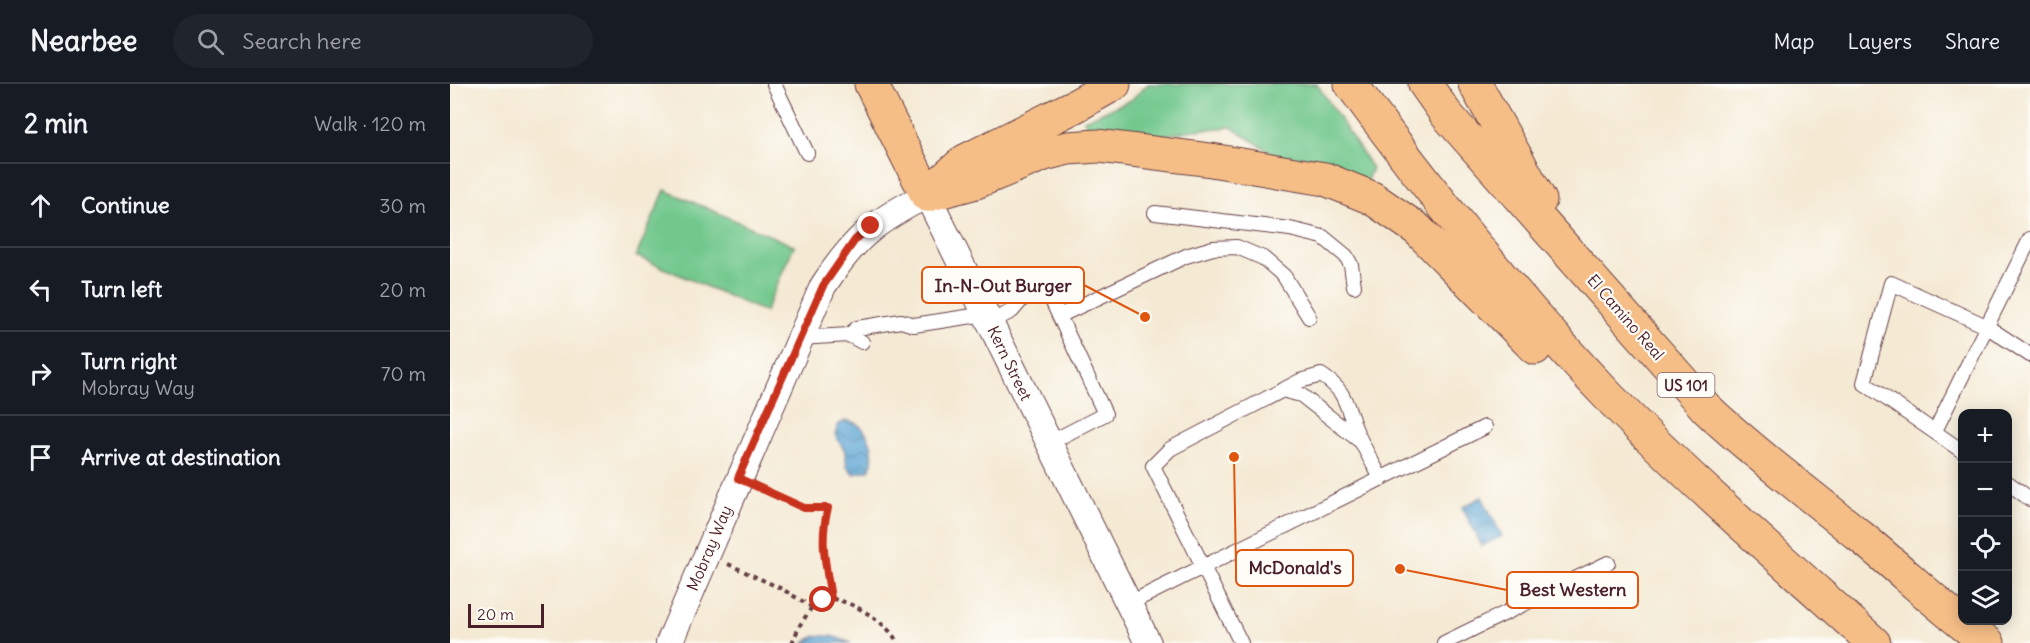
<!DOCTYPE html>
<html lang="en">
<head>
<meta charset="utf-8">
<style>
	:root { --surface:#171b24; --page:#20242c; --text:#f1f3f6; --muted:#9ea1a6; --line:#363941 }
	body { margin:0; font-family:Delius,sans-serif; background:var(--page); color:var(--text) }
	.controls { position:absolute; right:18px; bottom:18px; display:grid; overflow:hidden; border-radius:12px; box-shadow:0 3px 15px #0003 }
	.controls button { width:54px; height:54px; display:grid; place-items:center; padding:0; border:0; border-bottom:2px solid var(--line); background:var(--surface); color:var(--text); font:30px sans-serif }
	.scale { position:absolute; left:18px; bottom:15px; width:76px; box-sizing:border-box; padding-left:6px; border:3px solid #4a1f2b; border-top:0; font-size:16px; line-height:21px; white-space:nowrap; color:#4a1f2b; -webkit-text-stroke:4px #fdfcf7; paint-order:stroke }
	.stop { position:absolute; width:18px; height:18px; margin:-14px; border:4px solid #c8321e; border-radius:50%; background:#fff }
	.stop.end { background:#c8321e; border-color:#fff; box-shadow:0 2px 6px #0008 }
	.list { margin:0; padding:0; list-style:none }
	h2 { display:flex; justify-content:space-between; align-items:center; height:78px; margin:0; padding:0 24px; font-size:26px }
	h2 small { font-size:20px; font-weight:400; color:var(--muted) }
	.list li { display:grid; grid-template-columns:39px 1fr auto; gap:18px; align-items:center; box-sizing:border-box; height:84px; padding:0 24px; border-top:2px solid var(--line) }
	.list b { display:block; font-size:22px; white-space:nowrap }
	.list p { margin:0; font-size:20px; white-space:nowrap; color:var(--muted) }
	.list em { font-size:20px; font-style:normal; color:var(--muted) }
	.icon { flex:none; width:33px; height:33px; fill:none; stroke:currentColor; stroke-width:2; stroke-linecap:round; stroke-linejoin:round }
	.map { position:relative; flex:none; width:1580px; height:559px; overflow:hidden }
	header { display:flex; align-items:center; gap:36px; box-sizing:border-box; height:84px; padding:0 30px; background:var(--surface); border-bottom:2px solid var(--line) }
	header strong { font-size:28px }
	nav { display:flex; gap:33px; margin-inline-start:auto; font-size:21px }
	.search { width:420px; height:54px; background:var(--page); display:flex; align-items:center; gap:15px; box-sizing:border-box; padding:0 21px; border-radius:33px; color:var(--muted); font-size:22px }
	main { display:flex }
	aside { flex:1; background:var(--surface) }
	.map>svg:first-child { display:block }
</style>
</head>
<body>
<header>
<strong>Nearbee</strong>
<div class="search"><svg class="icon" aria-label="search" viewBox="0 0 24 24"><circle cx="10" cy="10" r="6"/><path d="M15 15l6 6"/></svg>Search here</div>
<nav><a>Map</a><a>Layers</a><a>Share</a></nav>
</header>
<main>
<aside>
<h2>2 min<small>Walk · 120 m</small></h2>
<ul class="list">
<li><svg class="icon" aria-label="ahead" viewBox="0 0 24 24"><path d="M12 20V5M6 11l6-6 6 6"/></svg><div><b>Continue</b></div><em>30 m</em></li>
<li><svg class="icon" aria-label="left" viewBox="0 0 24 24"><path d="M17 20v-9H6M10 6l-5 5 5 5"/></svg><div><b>Turn left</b></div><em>20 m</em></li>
<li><svg class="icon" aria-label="right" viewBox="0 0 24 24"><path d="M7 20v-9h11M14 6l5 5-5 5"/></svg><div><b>Turn right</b><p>Mobray Way</p></div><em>70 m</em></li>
<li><svg class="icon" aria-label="arrive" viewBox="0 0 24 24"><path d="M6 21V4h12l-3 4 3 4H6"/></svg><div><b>Arrive at destination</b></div></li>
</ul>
</aside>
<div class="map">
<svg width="1580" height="559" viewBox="0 0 1580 559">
	<defs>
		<pattern id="water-waves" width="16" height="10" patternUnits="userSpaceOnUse" patternTransform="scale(1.5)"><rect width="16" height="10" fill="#5ca5d3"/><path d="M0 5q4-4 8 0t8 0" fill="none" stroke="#4e86ab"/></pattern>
	</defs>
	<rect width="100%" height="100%" fill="#fdfcf7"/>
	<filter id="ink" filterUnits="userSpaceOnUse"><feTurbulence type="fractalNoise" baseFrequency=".0167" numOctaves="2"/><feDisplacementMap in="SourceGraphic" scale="12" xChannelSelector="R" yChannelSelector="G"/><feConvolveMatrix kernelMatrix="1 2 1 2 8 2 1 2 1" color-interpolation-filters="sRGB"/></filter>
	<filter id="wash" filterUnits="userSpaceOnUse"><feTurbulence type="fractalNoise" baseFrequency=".008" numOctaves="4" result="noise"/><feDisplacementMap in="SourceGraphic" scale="24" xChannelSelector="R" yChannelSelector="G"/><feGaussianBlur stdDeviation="1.35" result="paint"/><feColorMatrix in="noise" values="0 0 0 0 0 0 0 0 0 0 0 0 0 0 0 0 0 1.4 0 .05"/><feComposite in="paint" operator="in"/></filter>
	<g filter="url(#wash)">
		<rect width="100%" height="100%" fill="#f4e9d3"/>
		<path fill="#71c78c" stroke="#5e735c" stroke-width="1.5" d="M 698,0 L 867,0 L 922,84 L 917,96 L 826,72 L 781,43 L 744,46 L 693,55 L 638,45 L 634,36 L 681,16 Z
			M 215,106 L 344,162 L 315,228 L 186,172 Z"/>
		<path fill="url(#water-waves)" stroke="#53627f" stroke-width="1.5" d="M 395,337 C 417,335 429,370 419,386 L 404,390 L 397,383 L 395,367 L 385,351 L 388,341 Z
			M 1032,413 L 1052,452 L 1032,462 L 1012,423 Z
			M 366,552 L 382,552 L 401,559 L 353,559 Z"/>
	</g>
	<g filter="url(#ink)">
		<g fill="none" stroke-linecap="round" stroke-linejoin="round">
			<defs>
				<path id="lane" d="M 324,0 L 357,69
					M 705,129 L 840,145 L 873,153 L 896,172 L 901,181 L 904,202
					M 609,232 L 736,172 L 763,164 L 787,163 L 813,174 L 834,192 L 859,233
					M 541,238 L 562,227 L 591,193 L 655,330 L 599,359
					M 399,251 L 412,258
					M 349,254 L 399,251 L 407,244 L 451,237 L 464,241 L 536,230
					M 832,306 L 851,311 L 910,357
					M 1485,347 L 1580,155
					M 1512,367 L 1414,299 L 1441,199 L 1536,242 L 1580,271
					M 1558,399 L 1580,415
					M 678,520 L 1035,343
					M 791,559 L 703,382 L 720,365 L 850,297 L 871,291 C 896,307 895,318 905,344 C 912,361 922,378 931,394
					M 994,559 L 1158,479"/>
				<path id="street" d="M 219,559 L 373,202 C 405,153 425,137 477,111 L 698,559"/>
				<path id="primary" d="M 421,0 L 477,111"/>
				<path id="highway" d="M 901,0 C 981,109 1064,214 1158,312 C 1243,399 1334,478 1424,559
					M 975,0 L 996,30 L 1256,324 C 1304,370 1360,410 1411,453 C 1454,488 1493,527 1538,559
					M 1025,0 L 1090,116
					M 482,106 L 515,77 L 627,21 L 664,0
					M 477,111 L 526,98 L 594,70 L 618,64 L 648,62 L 761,76 L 875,95 L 922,114 L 967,145 L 1085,264"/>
			</defs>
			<use href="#lane" stroke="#643d44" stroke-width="16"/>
			<use href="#street" stroke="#643d44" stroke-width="28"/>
			<use href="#primary" stroke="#643d44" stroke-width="35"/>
			<use href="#highway" stroke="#643d44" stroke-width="35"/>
			<path stroke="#643d44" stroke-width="4" stroke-dasharray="4.5 4.5" stroke-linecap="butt" d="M 311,405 L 354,424 L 378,424 C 369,456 376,482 381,515
				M 278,480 L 332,505 L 362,523 C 367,519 372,515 379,515 C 398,514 442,541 447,559
				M 342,559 L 350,541 L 362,523"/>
			<use href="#lane" stroke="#fff" stroke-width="14"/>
			<use href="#street" stroke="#fff" stroke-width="26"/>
			<use href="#primary" stroke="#f6be87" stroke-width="33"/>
			<use href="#highway" stroke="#f6be87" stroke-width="33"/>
		</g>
	</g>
	<g fill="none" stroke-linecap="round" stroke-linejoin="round" filter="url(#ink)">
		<path stroke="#c8321e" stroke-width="8" d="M 373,516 L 381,514 C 376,482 369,456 378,424 L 354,424 L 288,394 L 373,202 L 405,156 L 421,142"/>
	</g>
	<g text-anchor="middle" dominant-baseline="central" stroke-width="4.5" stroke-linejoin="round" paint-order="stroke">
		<rect fill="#fdfcf7" stroke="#806168" stroke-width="1.5" x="1207.5" y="289" width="57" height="24" rx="4.5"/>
		<g font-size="15" font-weight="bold" fill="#4a1f2b">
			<text x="1236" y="301">US 101</text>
		</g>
		<g font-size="16" fill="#4a1f2b" stroke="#fdfcf7">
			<text transform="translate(1176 233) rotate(49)">El Camino Real</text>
			<text transform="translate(560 279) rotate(64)">Kern Street</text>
			<text transform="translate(259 464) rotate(-67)">Mobray Way</text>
		</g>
	</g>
	<path fill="none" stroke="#e0560e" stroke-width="2" d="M695 233L634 201M784 373L786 484M950 485L1057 506"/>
	<g fill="#e0560e" stroke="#fdfcf7" stroke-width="2">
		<circle cx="695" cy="233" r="6"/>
		<circle cx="784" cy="373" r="6"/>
		<circle cx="950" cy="485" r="6"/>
	</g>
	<g fill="#fdfcf7" stroke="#e0560e" stroke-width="2">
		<rect x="472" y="183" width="162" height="36" rx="6"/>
		<rect x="786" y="466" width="117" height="36" rx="6"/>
		<rect x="1057" y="488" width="131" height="36" rx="6"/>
	</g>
	<g font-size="18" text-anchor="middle" font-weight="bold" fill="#4a1f2b">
		<text x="553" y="208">In-N-Out Burger</text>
		<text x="845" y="490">McDonald's</text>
		<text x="1123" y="512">Best Western</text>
	</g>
</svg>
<div class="controls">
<button>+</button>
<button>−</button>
<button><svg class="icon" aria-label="locate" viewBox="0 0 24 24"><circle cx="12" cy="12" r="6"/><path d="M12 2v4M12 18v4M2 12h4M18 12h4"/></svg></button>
<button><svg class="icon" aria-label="layers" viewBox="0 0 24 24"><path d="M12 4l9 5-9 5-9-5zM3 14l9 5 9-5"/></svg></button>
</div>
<div class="scale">20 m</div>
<div class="stop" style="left:373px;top:516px"></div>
<div class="stop end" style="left:421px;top:142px"></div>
</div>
</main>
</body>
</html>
